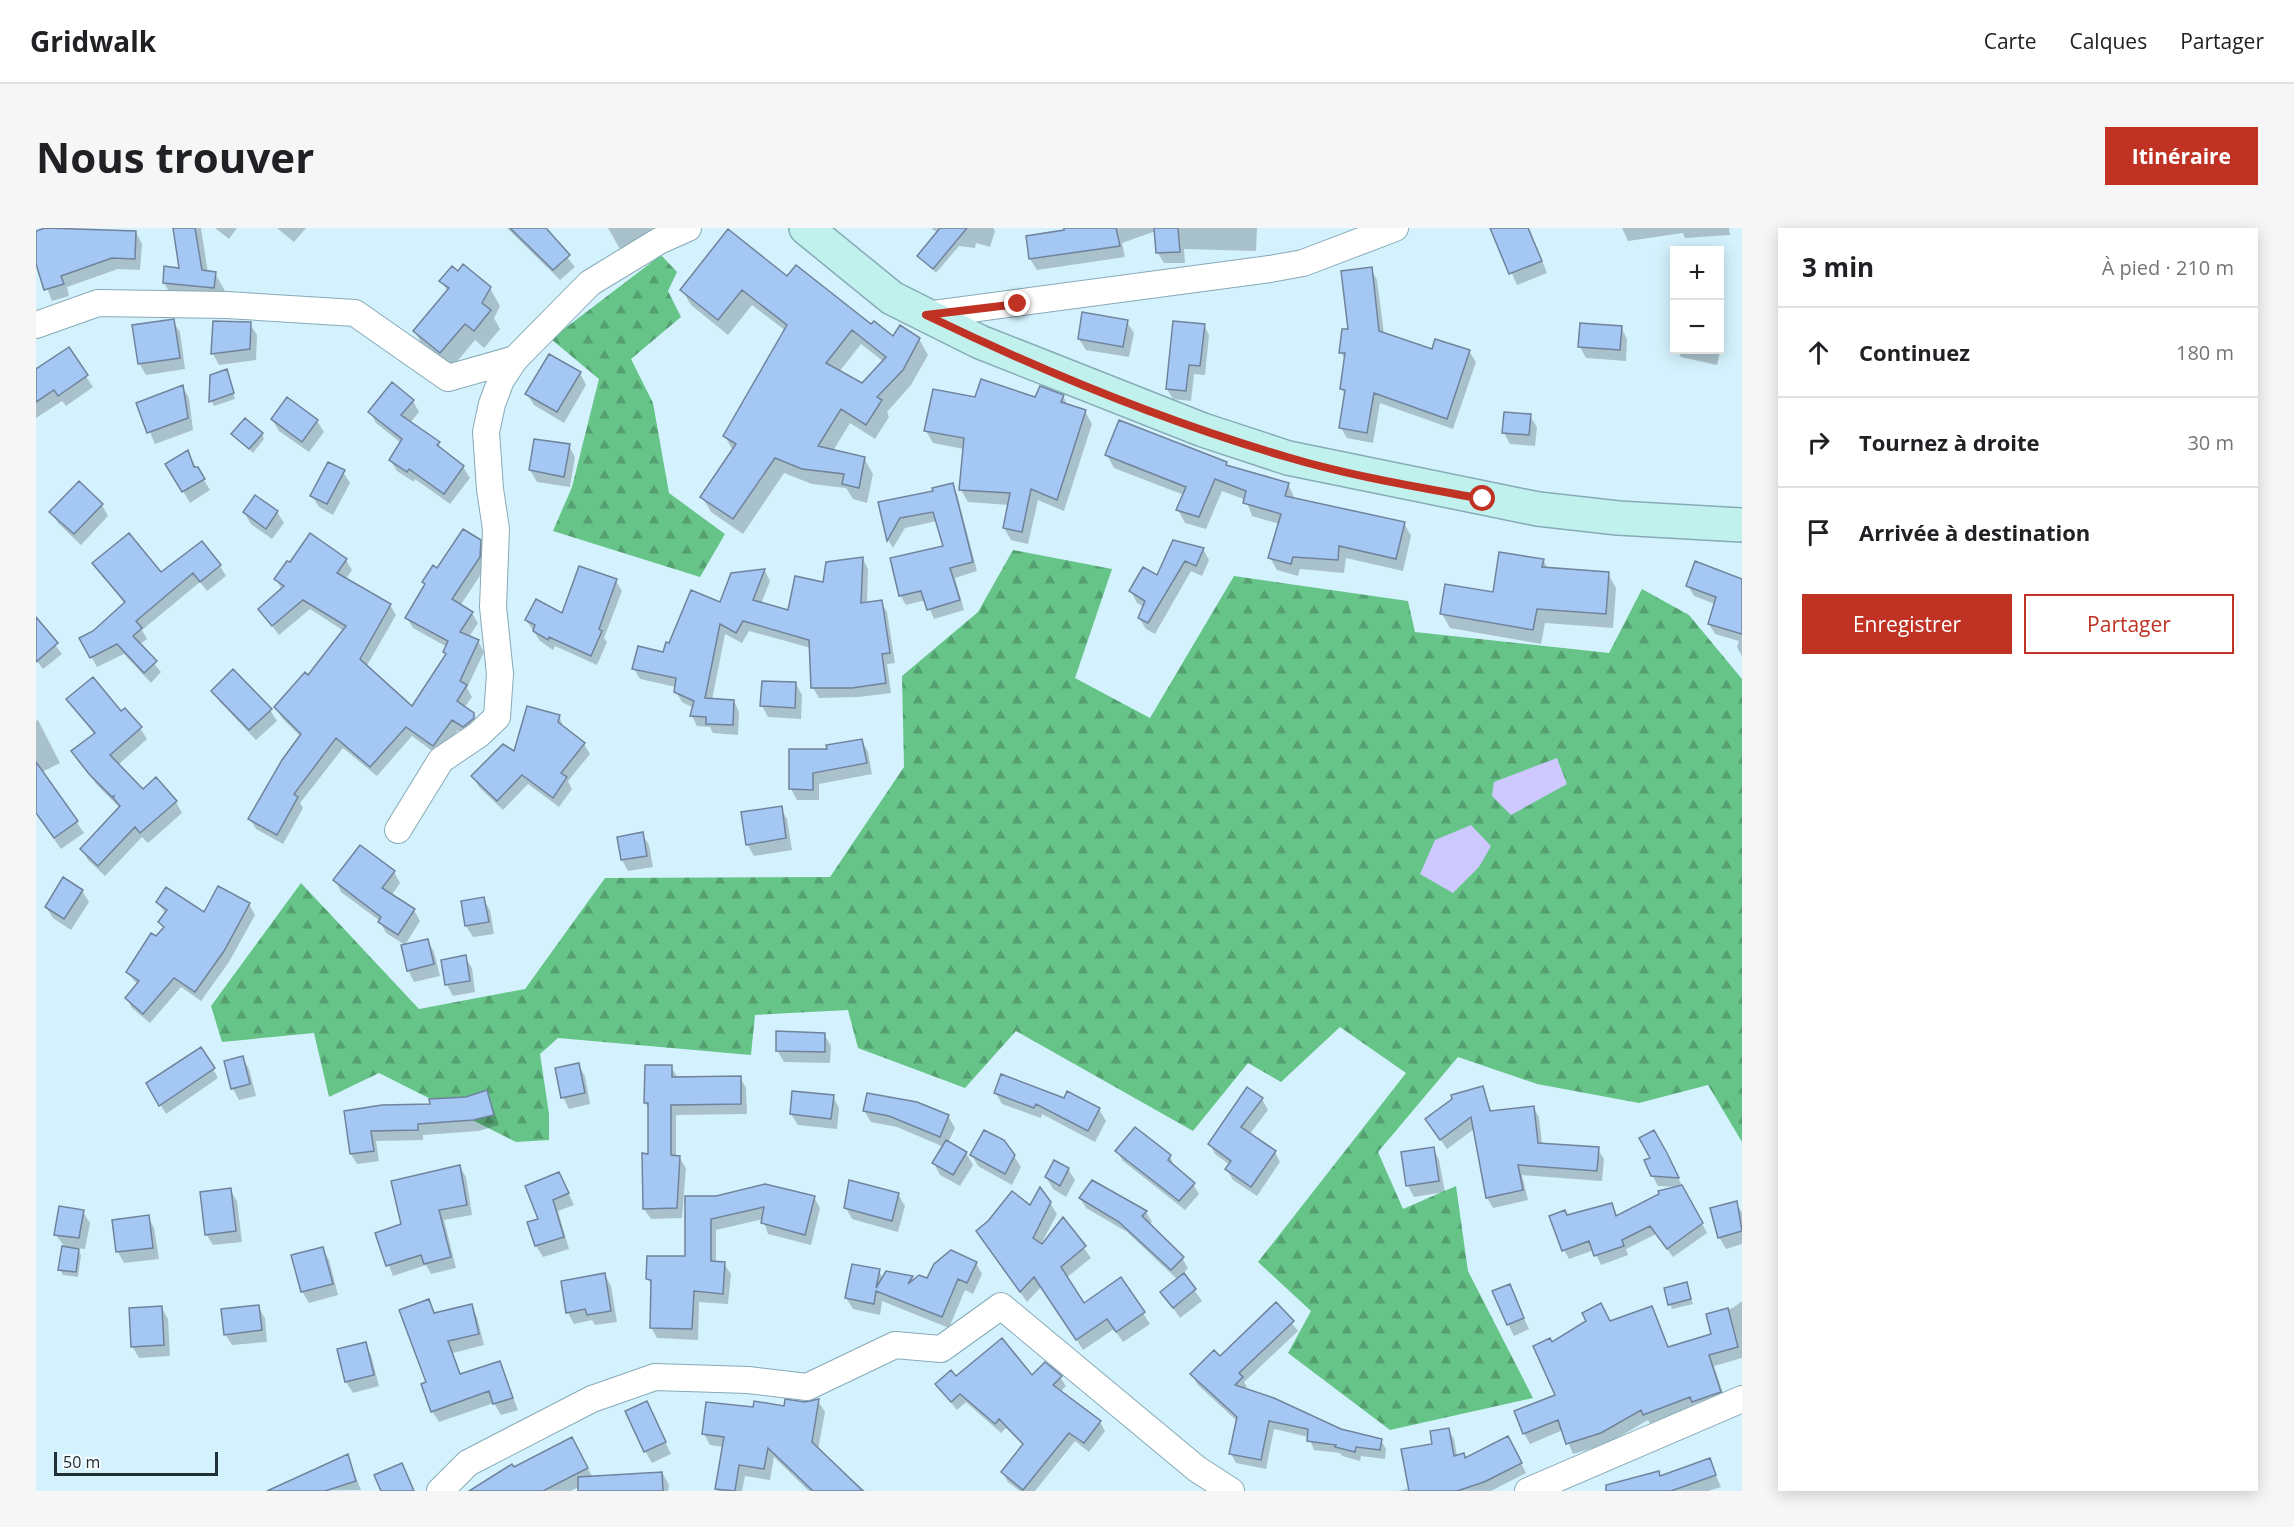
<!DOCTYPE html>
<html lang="fr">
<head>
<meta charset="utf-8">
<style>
	:root { --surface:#fff; --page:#f6f6f6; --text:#202124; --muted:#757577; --line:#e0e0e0; --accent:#bf3224 }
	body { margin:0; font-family:"Open Sans",sans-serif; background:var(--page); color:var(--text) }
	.controls { position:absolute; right:18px; top:18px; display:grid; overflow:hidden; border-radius:0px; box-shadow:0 3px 15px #0003 }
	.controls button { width:54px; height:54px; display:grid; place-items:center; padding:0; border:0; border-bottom:2px solid var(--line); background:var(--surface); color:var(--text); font:30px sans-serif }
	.scale { position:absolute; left:18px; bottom:15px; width:164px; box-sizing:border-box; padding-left:6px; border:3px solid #202f34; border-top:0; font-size:16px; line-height:21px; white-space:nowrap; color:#202f34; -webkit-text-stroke:4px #f3fbfd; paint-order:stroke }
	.stop { position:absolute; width:18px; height:18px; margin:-14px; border:4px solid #bf3224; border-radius:50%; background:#fff }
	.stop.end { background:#bf3224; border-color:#fff; box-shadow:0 2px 6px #0008 }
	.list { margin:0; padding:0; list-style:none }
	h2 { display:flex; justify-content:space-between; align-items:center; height:78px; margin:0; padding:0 24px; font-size:26px }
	h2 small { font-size:20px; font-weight:400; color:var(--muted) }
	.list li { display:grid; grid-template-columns:39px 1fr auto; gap:18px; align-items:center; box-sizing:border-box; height:90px; padding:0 24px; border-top:2px solid var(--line) }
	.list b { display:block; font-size:22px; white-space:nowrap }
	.list em { font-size:20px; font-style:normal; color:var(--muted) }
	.actions { display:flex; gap:12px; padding:18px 24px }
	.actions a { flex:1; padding:14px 0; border:2px solid var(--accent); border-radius:0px; text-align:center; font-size:21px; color:var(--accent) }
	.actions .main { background:var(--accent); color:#fff }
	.icon { flex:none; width:33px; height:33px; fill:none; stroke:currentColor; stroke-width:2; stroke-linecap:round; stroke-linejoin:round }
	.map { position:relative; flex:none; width:1706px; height:1263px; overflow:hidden; border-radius:0px }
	header { display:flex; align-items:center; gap:36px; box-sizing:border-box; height:84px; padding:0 30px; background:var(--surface); border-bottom:2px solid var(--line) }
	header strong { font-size:28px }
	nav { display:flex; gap:33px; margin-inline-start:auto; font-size:21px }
	.intro { display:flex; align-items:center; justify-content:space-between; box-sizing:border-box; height:144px; padding:0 36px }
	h1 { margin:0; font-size:42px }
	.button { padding:15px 27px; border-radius:0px; background:var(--accent); color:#fff; font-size:21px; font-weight:700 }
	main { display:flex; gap:36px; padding:0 36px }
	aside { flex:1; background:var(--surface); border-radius:0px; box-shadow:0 3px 15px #0003 }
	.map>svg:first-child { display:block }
</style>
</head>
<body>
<header>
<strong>Gridwalk</strong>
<nav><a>Carte</a><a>Calques</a><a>Partager</a></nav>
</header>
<div class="intro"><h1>Nous trouver</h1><a class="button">Itinéraire</a></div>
<main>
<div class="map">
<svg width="1706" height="1263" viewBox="0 0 1706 1263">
	<defs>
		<pattern id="forest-firs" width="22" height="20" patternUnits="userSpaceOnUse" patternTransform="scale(1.5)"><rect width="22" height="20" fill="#66c488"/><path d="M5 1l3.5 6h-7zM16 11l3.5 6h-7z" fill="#54a070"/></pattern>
	</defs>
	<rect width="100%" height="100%" fill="#d4f2fd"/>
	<path fill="url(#forest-firs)" d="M 625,27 L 641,44 L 632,63 L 645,89 L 595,131 L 617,175 L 633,265 L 689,306 L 664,349 L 517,303 L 536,259 L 563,151 L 515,111 Z
		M 977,322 L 1076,341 L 1039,450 L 1114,490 L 1198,348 L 1372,373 L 1379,404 L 1573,425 L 1606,361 L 1653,387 L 1706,451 L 1706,914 L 1672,857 L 1603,875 L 1501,856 L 1422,829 L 1342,924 L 1367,981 L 1420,958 L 1432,1043 L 1497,1170 L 1354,1202 L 1252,1125 L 1275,1083 L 1222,1034 L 1370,845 L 1304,799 L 1245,854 L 1212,835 L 1157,903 L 980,803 L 929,860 L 822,820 L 812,782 L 719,787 L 715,827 L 522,810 L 504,826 L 513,886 L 513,912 L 480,914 L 343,845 L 293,869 L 278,805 L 186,814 L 175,778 L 265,655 L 383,781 L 489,761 L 569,650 L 794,649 L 868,539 L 866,448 L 942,384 Z"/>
	<path fill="#cdc8fe" d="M 1521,530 L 1531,556 L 1475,587 L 1456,568 L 1458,554 Z
		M 1435,597 L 1455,618 L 1443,639 L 1417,665 L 1384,646 L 1399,612 Z"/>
	<path fill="#0003" fill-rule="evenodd" d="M 25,0 L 100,4 L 106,16 L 104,42 L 82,41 L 31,59 L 33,68 L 16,73 L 0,31 L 0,4 L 11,5 Z
		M 138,0 L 165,0 L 172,45 L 179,45 L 189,63 L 188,76 L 138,72 L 128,55 L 145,42 Z
		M 179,0 L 201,0 L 193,11 Z
		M 241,0 L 270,0 L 258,14 Z
		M 471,0 L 508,0 L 539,39 L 524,52 Z
		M 572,0 L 618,0 L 604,9 L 609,18 L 589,30 Z
		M 895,0 L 957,0 L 959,3 L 954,19 L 940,15 L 939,20 L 923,18 L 900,45 L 883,28 L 902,5 Z
		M 1029,0 L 1221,0 L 1220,23 L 1148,21 L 1149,35 L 1128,35 L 1121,24 L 1120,3 L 1086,15 L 1089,29 L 1001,42 L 994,31 L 1030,4 Z
		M 1456,0 L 1493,0 L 1511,45 L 1481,57 Z
		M 1586,0 L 1693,0 L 1694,7 L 1649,10 L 1647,5 L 1592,13 Z
		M 1335,41 L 1341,52 L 1348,106 L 1397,123 L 1433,123 L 1440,134 L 1417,201 L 1344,175 L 1337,215 L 1311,210 L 1305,200 L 1310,169 L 1306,161 L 1309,132 L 1305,124 Z
		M 752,50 L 857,111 L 883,111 L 892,127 L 875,157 L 851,184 L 853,189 L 839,211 L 814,195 L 797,223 L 828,230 L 837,246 L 831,275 L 817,271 L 810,260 L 776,256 L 748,245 L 707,306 L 675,284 L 666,269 L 697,223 L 689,208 L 750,103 L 716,77 L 692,107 L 655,77 L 646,62 ZM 825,116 L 848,134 L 826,157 L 803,144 Z
		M 405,53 L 454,60 L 464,78 L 458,90 L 464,101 L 448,120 L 439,112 L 414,142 L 388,121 L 379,103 L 412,64 Z
		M 137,93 L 144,104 L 149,141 L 110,147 L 103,135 Z
		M 1091,94 L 1098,105 L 1093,129 L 1050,122 L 1043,111 Z
		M 214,96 L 221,107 L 220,132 L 183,137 L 177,126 Z
		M 1168,97 L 1173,107 L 1169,147 L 1158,146 L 1155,173 L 1137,171 L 1131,161 Z
		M 1585,99 L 1591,111 L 1590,133 L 1550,130 L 1544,119 Z
		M 1684,104 L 1687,111 L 1681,137 L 1645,129 L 1641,122 L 1684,122 Z
		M 32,121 L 57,159 L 30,178 L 26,173 L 0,190 L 0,147 Z
		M 191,143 L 199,171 L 178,178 L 175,173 Z
		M 544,145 L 550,157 L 528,195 L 498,177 L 491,166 Z
		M 147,159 L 153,170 L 157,202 L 119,216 L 102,176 Z
		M 1027,168 L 1032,178 L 1049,183 L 1056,196 L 1028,283 L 1002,272 L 992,316 L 975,312 L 968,300 L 973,277 L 932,274 L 925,262 L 928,221 L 897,215 L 890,203 L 939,171 Z
		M 377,173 L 383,184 L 374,195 L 402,215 L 408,224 L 427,239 L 434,250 L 414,276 L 379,251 L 378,254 L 361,243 L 354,232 L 365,215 L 340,195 L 334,184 Z
		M 1494,188 L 1501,199 L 1499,218 L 1474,216 L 1468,205 Z
		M 236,191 L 281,193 L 288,204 L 273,224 L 243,203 Z
		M 197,206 L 226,206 L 228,211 L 217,225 Z
		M 533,218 L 539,229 L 534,259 L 501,254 L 494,242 Z
		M 151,224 L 174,262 L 154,275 L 131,236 Z
		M 1071,227 L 1190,235 L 1192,239 L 1252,256 L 1259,271 L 1368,295 L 1375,308 L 1367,343 L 1310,330 L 1308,345 L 1264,341 L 1262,348 L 1241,342 L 1234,330 L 1244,296 L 1216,288 L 1210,272 L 1186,263 L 1170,301 L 1149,295 L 1142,282 L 1148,267 L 1078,240 Z
		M 307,244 L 314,255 L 297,287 L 283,279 L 276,268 Z
		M 916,257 L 921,266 L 941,343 L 919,350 L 928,382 L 898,391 L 890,372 L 870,377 L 864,367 L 908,319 L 901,293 L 869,300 L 857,320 L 852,312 L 844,275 L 899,264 Z
		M 66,277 L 72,288 L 45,317 L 22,295 L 15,284 Z
		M 208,284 L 241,284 L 248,295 L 236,311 L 215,296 Z
		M 275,307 L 310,332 L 316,342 L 309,352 L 354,377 L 360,387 L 330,439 L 376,480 L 411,428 L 408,424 L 411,419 L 377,400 L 371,390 L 389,357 L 388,354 L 443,313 L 450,324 L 449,340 L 424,378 L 436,385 L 442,395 L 433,409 L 442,413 L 448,424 L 431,460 L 436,469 L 428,480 L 437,486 L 444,497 L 433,509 L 422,502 L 403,528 L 376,508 L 341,548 L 307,520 L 264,575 L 267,580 L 247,616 L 220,601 L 214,591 L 265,509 L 246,490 L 240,480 L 272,449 L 308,403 L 274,381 L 243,407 L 224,382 L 246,362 L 240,351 Z
		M 1167,321 L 1173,332 L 1166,348 L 1155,343 L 1119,406 L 1110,401 L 1103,390 L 1108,379 L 1101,375 L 1095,363 Z
		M 827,331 L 832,341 L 831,376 L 845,374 L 851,384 L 859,435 L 851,436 L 855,465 L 823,469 L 783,470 L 777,460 L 775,420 L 713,403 L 706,415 L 689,406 L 676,472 L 698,473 L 703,484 L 702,507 L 677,505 L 674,499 L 661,498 L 656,488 L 658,480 L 646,474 L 640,464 L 640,459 L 604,451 L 598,441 L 629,426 L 634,416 L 685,376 L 696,347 L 729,343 L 734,353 L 725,376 L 753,384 Z
		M 1507,332 L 1512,341 L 1572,346 L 1580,360 L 1577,400 L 1509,395 L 1505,416 L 1414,400 L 1406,386 L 1458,366 Z
		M 58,335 L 125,346 L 184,338 L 190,348 L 171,363 L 164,354 L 106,402 L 111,411 L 103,417 L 125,444 L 115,455 L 88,426 L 61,439 L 45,410 L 58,404 L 89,376 Z
		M 1706,352 L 1706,428 L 1701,419 L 1703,413 L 1679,406 L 1673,396 L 1679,376 L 1658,368 L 1652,358 Z
		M 580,353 L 586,363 L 568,410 L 571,414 L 561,437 L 519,418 L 517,422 L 504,413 L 490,392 L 527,387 Z
		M 0,392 L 26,426 L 7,441 L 0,432 Z
		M 760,456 L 766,467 L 765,491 L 732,489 L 726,478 Z
		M 177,463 L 234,482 L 241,493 L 220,512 L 184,474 Z
		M 32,471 L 104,500 L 111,511 L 82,537 L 107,563 L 140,574 L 146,585 L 112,615 L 106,609 L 69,648 L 52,632 L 46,621 L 84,580 L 61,557 L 37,524 L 59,507 Z
		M 523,488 L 528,500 L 548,516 L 554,526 L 532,553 L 536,561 L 523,579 L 492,556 L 467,582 L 443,559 L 437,549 L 479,525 Z
		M 2,492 L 24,535 L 0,547 L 0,493 Z
		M 826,513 L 832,524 L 836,546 L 783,556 L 783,572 L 761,572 L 755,561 L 755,522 L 792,522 Z
		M 13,555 L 48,605 L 25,621 L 0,585 L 0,565 Z
		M 745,580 L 751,591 L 756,622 L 718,628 L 711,616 Z
		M 606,606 L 613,617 L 617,639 L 592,643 L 586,632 L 582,610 Z
		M 358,644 L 364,655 L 355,668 L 378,682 L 384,693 L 369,717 L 350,705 L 344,693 L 305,664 L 299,652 Z
		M 183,660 L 213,676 L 219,687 L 193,734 L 165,773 L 145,759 L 114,795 L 96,780 L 91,770 L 102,757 L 91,744 L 128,701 L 124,695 L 130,686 L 121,674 L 168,686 Z
		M 46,663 L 53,674 L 35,702 L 17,690 L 10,679 Z
		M 447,671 L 454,682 L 458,706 L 437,709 L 430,698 L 426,674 Z
		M 392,713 L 398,724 L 404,748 L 378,754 L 372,742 Z
		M 429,729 L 436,740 L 439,764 L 417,768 L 411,757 L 407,733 Z
		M 788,806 L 795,818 L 794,835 L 748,834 L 741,822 Z
		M 206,829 L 213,841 L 220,868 L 203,872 L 197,861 L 189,834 Z
		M 542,837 L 549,848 L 554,876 L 533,881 L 527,869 Z
		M 635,839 L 642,850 L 704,849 L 710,860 L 711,886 L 640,887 L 640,929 L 643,929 L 650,940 L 646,990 L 615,991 L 608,981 L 614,927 L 613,881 L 609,874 Z
		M 177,841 L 182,850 L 130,886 L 112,856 Z
		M 1446,860 L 1456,884 L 1497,879 L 1503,889 L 1506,916 L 1562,921 L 1568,931 L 1566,953 L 1486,947 L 1492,972 L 1457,980 L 1451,970 L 1438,901 L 1411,921 L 1391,892 Z
		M 451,864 L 463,897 L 443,903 L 387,907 L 387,912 L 340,913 L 343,933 L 321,936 L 315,926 L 310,884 L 395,878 Z
		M 960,865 L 1028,872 L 1063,881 L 1070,893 L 1059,914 L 1006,886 L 1005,890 L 966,876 Z
		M 797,868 L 803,880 L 801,901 L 762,897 L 755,886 Z
		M 1226,871 L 1232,882 L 1213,907 L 1239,924 L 1244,934 L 1221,968 L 1197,952 L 1191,942 L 1194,937 L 1179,926 L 1174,916 Z
		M 828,883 L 912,888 L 919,900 L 912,915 L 930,925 L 937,937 L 924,958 L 904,947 L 898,935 L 908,919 L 861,899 L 835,894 Z
		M 1099,901 L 1134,928 L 1139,940 L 1157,956 L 1163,966 L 1149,982 L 1087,933 L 1081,923 Z
		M 1623,914 L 1671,1005 L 1637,1029 L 1620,1006 L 1590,1021 L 1592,1027 L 1565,1037 L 1558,1022 L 1533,1031 L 1528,1022 L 1531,988 L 1576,977 L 1582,989 L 1642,959 L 1622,958 L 1616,947 L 1616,930 Z
		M 1397,920 L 1403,932 L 1409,964 L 1378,969 L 1372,958 L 1367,925 Z
		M 936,927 L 978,928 L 985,939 L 976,957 L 942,938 Z
		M 424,939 L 430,949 L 436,987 L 408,992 L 420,1040 L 395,1046 L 390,1037 L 357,1048 L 341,1006 L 367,997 Z
		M 1032,941 L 1039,952 L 1030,969 L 1017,961 L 1010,949 Z
		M 523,945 L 538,977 L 522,983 L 533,1021 L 507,1029 L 500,1018 L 504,992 Z
		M 194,962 L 201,973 L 206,1014 L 177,1017 L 170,1006 Z
		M 862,966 L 869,978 L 862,1004 L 816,991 L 810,980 Z
		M 651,969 L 778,969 L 784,980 L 775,1017 L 732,1006 L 727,991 L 680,1002 L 680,1035 L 688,1036 L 695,1046 L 692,1076 L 663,1074 L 662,1112 L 621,1110 L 615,1099 L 616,1059 L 612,1051 L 651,1030 Z
		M 1044,970 L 1110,984 L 1116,994 L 1113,997 L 1146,1030 L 1152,1040 L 1147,1046 L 1166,1073 L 1144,1090 L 1126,1064 L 1142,1052 L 1091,1004 L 1050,980 Z
		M 1014,975 L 1021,986 L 1004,1018 L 1027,991 L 1055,1030 L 1030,1050 L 1048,1077 L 1085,1051 L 1114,1096 L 1087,1114 L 1078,1101 L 1047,1122 L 1006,1058 L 991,1074 L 942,1004 L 994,979 Z
		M 1700,975 L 1706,985 L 1706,1016 L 1690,1021 L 1683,1009 Z
		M 47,984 L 54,995 L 49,1021 L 41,1020 L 45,1027 L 42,1049 L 27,1047 L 24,1041 L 28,1018 L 19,1006 Z
		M 112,989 L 118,1000 L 123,1031 L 88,1035 L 82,1024 L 78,993 Z
		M 286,1021 L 293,1032 L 302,1067 L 273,1075 L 266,1063 Z
		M 940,1035 L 946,1046 L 937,1066 L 929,1062 L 913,1100 L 846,1073 L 844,1087 L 817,1081 L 810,1070 L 843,1043 L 847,1051 L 876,1050 L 878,1053 L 892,1052 Z
		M 569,1047 L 575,1058 L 581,1094 L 559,1097 L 556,1092 L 538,1096 L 532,1085 L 527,1054 Z
		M 1650,1056 L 1657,1076 L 1636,1081 L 1634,1076 Z
		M 1473,1058 L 1493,1101 L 1478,1108 L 1472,1096 Z
		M 392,1073 L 399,1086 L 435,1077 L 441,1089 L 448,1117 L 417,1125 L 425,1147 L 464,1135 L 482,1182 L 465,1187 L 458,1175 L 403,1194 L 396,1183 Z
		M 1706,1073 L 1706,1130 L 1678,1138 L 1690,1174 L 1615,1197 L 1612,1192 L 1571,1216 L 1537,1226 L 1527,1202 L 1494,1216 L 1488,1205 L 1521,1168 L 1516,1116 L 1615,1079 L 1633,1121 L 1677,1107 L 1671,1087 L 1697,1080 Z
		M 1240,1076 L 1262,1103 L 1208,1154 L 1211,1159 L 1208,1162 L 1305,1202 L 1345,1212 L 1350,1221 L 1349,1231 L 1325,1228 L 1324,1233 L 1306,1228 L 1304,1225 L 1278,1222 L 1273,1209 L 1238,1201 L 1230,1241 L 1200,1235 L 1195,1226 L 1201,1193 L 1161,1156 L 1156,1146 L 1184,1130 Z
		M 222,1079 L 229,1090 L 231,1114 L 196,1117 L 189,1106 Z
		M 126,1080 L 132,1091 L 134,1128 L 103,1130 L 96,1118 Z
		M 329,1116 L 335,1127 L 343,1158 L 317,1165 L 310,1154 L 303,1122 Z
		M 1024,1149 L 1030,1158 L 1024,1164 L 1064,1194 L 1069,1203 L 1053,1224 L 1039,1213 L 999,1263 L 984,1263 L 972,1254 L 967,1245 L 988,1218 L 970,1200 L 965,1205 L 930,1174 L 921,1182 L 901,1157 L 920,1150 Z
		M 782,1173 L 789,1184 L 782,1222 L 829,1263 L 773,1263 L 738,1229 L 734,1252 L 709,1248 L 706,1263 L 681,1263 L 688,1219 L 674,1217 L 668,1206 L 718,1181 L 749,1180 Z
		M 611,1175 L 635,1226 L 616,1235 L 609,1223 Z
		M 1412,1202 L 1418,1211 L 1421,1228 L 1429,1231 L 1477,1219 L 1490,1245 L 1455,1263 L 1363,1263 L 1374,1260 L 1398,1217 Z
		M 542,1222 L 557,1250 L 627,1246 L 633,1257 L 632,1263 L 551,1263 L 548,1256 L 535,1263 L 452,1263 L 478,1241 Z
		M 311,1228 L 325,1262 L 251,1263 Z
		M 1673,1232 L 1685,1259 L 1672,1263 L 1601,1263 L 1624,1249 Z"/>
	<path fill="#a4c7f4" stroke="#70839c" stroke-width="1.5" fill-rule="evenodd" d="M 9,0 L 100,3 L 99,31 L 76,30 L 25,48 L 28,56 L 8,62 L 0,36 L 0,3 Z
		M 137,0 L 159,0 L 166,42 L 180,44 L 178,60 L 127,55 L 128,38 L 143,40 Z
		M 474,0 L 510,0 L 534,27 L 517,42 Z
		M 904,0 L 931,0 L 897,41 L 881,28 Z
		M 1028,0 L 1080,0 L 1084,18 L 993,31 L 990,8 L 1028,2 Z
		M 1118,0 L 1142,0 L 1144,24 L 1120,25 Z
		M 1454,0 L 1492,0 L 1506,33 L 1473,46 Z
		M 692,1 L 751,48 L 760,37 L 835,96 L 838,93 L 857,108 L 864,97 L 884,110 L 867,142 L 841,169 L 846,172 L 830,197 L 805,181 L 782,218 L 829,229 L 823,260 L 806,256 L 808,246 L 766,241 L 739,230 L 697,291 L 664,269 L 700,216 L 687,208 L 751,97 L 706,62 L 682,92 L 644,62 ZM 816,102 L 850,129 L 826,155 L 790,135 Z
		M 427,36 L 455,59 L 446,75 L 455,82 L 438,103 L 429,96 L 404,125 L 377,103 L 413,60 L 403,53 L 416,38 L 422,43 Z
		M 1336,39 L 1343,103 L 1396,121 L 1399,111 L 1434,122 L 1411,191 L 1338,165 L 1331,205 L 1303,200 L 1309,162 L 1304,161 L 1309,125 L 1303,125 L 1306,101 L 1312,101 L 1305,43 Z
		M 1046,84 L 1092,92 L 1087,119 L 1042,111 Z
		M 138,91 L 144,130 L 102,136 L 96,97 Z
		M 177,93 L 215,94 L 214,121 L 175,126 Z
		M 1137,93 L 1169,96 L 1164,138 L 1153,137 L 1150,163 L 1130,161 Z
		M 1544,95 L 1586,98 L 1584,122 L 1542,119 Z
		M 33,119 L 52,147 L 22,168 L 18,162 L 0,174 L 0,141 Z
		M 513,126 L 545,144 L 521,184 L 489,166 Z
		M 191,141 L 198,165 L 173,174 L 174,147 Z
		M 945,151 L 999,169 L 1004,158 L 1028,167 L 1025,174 L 1050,182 L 1021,272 L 995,261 L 986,304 L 967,300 L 974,265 L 923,262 L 928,210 L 888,203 L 897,161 L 939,169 Z
		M 356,154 L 378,172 L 365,187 L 404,214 L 401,217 L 428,238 L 408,266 L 373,241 L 371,244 L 353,232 L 366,211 L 332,184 Z
		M 147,157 L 152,190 L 111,205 L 100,175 Z
		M 251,169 L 282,192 L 266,214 L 235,191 Z
		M 1468,184 L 1495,186 L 1493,207 L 1466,205 Z
		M 209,190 L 227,205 L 213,221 L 195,206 Z
		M 1083,192 L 1191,234 L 1190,237 L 1253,255 L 1249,268 L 1369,294 L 1360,331 L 1303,318 L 1302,332 L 1257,329 L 1255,336 L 1232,330 L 1245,286 L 1207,275 L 1210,263 L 1179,251 L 1163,289 L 1140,282 L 1150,259 L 1069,227 Z
		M 498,211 L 534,216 L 528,249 L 493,242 Z
		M 152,222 L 158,239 L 162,239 L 169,251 L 146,264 L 129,236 Z
		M 292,234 L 309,242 L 291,276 L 274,268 Z
		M 43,253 L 67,276 L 38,306 L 13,284 Z
		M 917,255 L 937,334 L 914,340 L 924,372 L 891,382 L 885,363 L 863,368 L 854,330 L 907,318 L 897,284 L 864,290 L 851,313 L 842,274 L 897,263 L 896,260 Z
		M 219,267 L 242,283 L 230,301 L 207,284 Z
		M 427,301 L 445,312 L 444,329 L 416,371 L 437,384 L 424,404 L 443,412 L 424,453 L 431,457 L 421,473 L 438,485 L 438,490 L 427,499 L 416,492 L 397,518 L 370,499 L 334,539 L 300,510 L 258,566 L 262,569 L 241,607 L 212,591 L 246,532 L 265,506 L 238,479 L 269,444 L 272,447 L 310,398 L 267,372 L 236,398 L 222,381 L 248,358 L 238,351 L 251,333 L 254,334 L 274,305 L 311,331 L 301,345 L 355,376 L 324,431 L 376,478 L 410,426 L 407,424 L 412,413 L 369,390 L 389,356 L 386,354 L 397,337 L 401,340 Z
		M 93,305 L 125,344 L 166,313 L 185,337 L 164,354 L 157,345 L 100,393 L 106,400 L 97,408 L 121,433 L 108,445 L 81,416 L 54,430 L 43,410 L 57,403 L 89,374 L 56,335 Z
		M 1137,312 L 1168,320 L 1160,338 L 1149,333 L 1112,395 L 1102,390 L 1109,373 L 1093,363 L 1107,339 L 1121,347 Z
		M 1463,324 L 1508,331 L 1506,339 L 1573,344 L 1570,386 L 1501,381 L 1497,402 L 1404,386 L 1409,356 L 1457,364 Z
		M 827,329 L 825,375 L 846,372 L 854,425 L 846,426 L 850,455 L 816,460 L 775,460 L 773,412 L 707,393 L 700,405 L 684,396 L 669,470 L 698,472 L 697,497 L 670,496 L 670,489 L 654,488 L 658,473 L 638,464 L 640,450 L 596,441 L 602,418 L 627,424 L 630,414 L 633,415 L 655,362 L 684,374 L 695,345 L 729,341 L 717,372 L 752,382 L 759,348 L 787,354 L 790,334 Z
		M 1659,333 L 1706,351 L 1706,406 L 1672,396 L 1680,369 L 1650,358 Z
		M 543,338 L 581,351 L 563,401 L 566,403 L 555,428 L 513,409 L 512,412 L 497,403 L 499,397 L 489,392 L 500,371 L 526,385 Z
		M 0,389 L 22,415 L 0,434 Z
		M 197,441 L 236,481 L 213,502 L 175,463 Z
		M 57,449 L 85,483 L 89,480 L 106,499 L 74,527 L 107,561 L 120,549 L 141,573 L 104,605 L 99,599 L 62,638 L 44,621 L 84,578 L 77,570 L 78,568 L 76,569 L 53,546 L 35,523 L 59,505 L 30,471 Z
		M 726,453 L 760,454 L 759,480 L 724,478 Z
		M 491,478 L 524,487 L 522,494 L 549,515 L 525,545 L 531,549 L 517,570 L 486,547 L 461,573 L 435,548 L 467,516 L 478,523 Z
		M 826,511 L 831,535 L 777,545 L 777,562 L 753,561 L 753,521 L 791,521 L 790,517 Z
		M 0,534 L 42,593 L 18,610 L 0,585 Z
		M 746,578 L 750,610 L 710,617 L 705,584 Z
		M 607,604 L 611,628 L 585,632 L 581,609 Z
		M 324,617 L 359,643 L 346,660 L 379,681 L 362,707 L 342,694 L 345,689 L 297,652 Z
		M 27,649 L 47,662 L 28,691 L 9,679 Z
		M 182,658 L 214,675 L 188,723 L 159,764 L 138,750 L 107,786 L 89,770 L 103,753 L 90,744 L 115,705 L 120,708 L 128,699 L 122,694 L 131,682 L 120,674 L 130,659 L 168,684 Z
		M 448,669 L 453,694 L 429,698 L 425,673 Z
		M 392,711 L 398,736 L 371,743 L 365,717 Z
		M 430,727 L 434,753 L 409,757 L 405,732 Z
		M 740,803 L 789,805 L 789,824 L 740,823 Z
		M 165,819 L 179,840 L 123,878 L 110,855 Z
		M 207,828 L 214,856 L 195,861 L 188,833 Z
		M 543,835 L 549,865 L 525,870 L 519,840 Z
		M 609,837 L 636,837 L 636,849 L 705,848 L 705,876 L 635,877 L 635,927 L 644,928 L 641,980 L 607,981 L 606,925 L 612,926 L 612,875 L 608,875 Z
		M 965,846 L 1028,870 L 1031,863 L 1064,880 L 1052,903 L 1000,876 L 998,880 L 958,865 Z
		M 1447,858 L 1454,883 L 1498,878 L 1502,915 L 1563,919 L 1561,943 L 1482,937 L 1487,962 L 1450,970 L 1435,889 L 1404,912 L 1389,891 L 1416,871 L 1415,867 Z
		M 1211,859 L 1227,870 L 1205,899 L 1240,923 L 1215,959 L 1189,941 L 1195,933 L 1172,916 Z
		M 451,862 L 458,887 L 437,892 L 382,896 L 382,902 L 335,903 L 338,923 L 314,926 L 308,883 L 346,877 L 394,876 L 393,871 L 430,869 Z
		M 756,863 L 798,867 L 795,891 L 754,886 Z
		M 831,865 L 881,874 L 913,887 L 904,909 L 853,888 L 827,883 Z
		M 1099,899 L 1135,927 L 1132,932 L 1159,955 L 1143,973 L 1079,923 Z
		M 948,902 L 968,912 L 979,927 L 969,946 L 934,927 Z
		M 1618,902 L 1631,925 L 1643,950 L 1615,948 L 1608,932 L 1614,930 L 1603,910 Z
		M 910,912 L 931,924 L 917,947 L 896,935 Z
		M 1398,919 L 1403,953 L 1370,958 L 1365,924 Z
		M 1018,932 L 1033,940 L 1024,958 L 1009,949 Z
		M 424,937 L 431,977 L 403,982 L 415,1029 L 388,1036 L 385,1027 L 350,1038 L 339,1005 L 365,996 L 355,953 Z
		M 523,944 L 533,965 L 517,972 L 528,1009 L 499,1018 L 491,994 L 502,991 L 489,958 Z
		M 813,952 L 863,965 L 856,993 L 808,980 Z
		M 1056,952 L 1111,983 L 1106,988 L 1148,1029 L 1135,1042 L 1083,994 L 1043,970 Z
		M 729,956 L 779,968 L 769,1007 L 725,995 L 728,979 L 675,991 L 675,1033 L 689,1034 L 687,1066 L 658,1063 L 656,1101 L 614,1100 L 615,1052 L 610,1051 L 611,1028 L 649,1028 L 649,968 L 680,968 Z
		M 1646,957 L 1667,995 L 1631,1021 L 1614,998 L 1586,1012 L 1588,1018 L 1558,1028 L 1553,1013 L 1526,1023 L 1513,988 L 1529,982 L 1531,987 L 1576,975 L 1580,988 L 1623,966 L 1622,963 Z
		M 1004,959 L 1015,974 L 997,1010 L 1006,1016 L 1027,989 L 1050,1018 L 1025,1039 L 1048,1075 L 1085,1049 L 1109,1084 L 1080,1104 L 1071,1091 L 1040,1112 L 998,1049 L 984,1064 L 940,1003 L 952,993 L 976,963 L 994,977 Z
		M 195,960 L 200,1003 L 169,1007 L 164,964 Z
		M 1701,973 L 1706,1003 L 1682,1010 L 1674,980 Z
		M 23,978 L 48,982 L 43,1010 L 18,1007 Z
		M 113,987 L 117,1020 L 80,1024 L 76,992 Z
		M 26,1018 L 43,1021 L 40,1044 L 22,1042 Z
		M 287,1019 L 297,1056 L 265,1064 L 255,1027 Z
		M 915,1022 L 941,1034 L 931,1055 L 922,1051 L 906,1089 L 840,1063 L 838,1076 L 809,1070 L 816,1036 L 844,1041 L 840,1060 L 850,1043 L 877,1048 L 872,1056 L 883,1047 L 891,1050 L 898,1036 Z
		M 569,1045 L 575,1083 L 551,1087 L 549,1081 L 530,1085 L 525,1053 Z
		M 1148,1045 L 1160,1061 L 1137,1080 L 1124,1064 Z
		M 1651,1054 L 1655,1071 L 1632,1077 L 1628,1060 Z
		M 1474,1056 L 1488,1090 L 1471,1097 L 1456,1063 Z
		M 393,1071 L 398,1085 L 436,1076 L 443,1106 L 412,1113 L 424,1146 L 464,1133 L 477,1170 L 457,1176 L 453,1163 L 395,1184 L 385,1156 L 390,1154 L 363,1082 Z
		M 1240,1074 L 1258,1093 L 1203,1145 L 1207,1149 L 1199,1157 L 1238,1170 L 1305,1201 L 1346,1211 L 1344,1222 L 1320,1219 L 1319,1224 L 1299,1219 L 1300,1217 L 1271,1213 L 1272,1201 L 1233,1193 L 1225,1232 L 1193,1226 L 1201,1189 L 1154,1146 L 1178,1122 L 1184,1128 Z
		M 1565,1075 L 1574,1093 L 1616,1078 L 1632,1119 L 1675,1106 L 1670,1086 L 1692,1080 L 1702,1119 L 1673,1127 L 1685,1164 L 1656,1174 L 1654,1169 L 1607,1187 L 1605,1182 L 1565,1205 L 1530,1216 L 1522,1192 L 1487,1206 L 1478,1183 L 1519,1167 L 1497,1118 L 1514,1110 L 1516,1114 L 1550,1093 L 1546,1085 Z
		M 223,1077 L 226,1102 L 188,1107 L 185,1081 Z
		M 126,1078 L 128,1117 L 95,1119 L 93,1080 Z
		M 966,1110 L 996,1147 L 1009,1134 L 1026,1148 L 1017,1157 L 1065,1193 L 1048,1215 L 1033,1205 L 987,1262 L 965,1244 L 987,1216 L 963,1191 L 959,1196 L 924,1166 L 915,1174 L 899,1156 L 915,1142 L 920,1148 Z
		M 330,1114 L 338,1147 L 309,1154 L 301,1121 Z
		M 749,1171 L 769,1174 L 783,1171 L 776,1214 L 827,1263 L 777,1263 L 732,1220 L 728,1241 L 703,1237 L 699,1263 L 679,1261 L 688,1209 L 666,1206 L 670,1174 L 717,1179 L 718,1173 L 748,1178 Z
		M 611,1173 L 630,1214 L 608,1224 L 589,1183 Z
		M 1413,1200 L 1418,1228 L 1428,1225 L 1429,1230 L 1472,1208 L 1486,1235 L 1448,1254 L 1421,1263 L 1373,1263 L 1365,1221 L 1396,1216 L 1394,1203 Z
		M 536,1209 L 552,1240 L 507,1263 L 433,1263 L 476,1236 L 478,1239 Z
		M 312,1226 L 320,1253 L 289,1263 L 231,1263 Z
		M 1674,1230 L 1680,1247 L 1635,1263 L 1570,1263 L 1570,1257 L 1623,1243 L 1624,1248 Z
		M 366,1235 L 378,1263 L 345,1263 L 338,1247 Z
		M 626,1244 L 627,1263 L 542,1263 L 542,1249 Z"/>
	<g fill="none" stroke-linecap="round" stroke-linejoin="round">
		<defs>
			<path id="street" d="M 890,87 L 1234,41 L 1267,35 L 1359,0
				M 0,97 L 62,75 L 191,77 L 319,85 L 412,150 L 479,131
				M 362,602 L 405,532 L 442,507 L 461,489 L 464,446 L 457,379 L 460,301 L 454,261 L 450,204 L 456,176 L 465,152 L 479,131 L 554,55 L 623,13 L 652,0
				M 404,1263 L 432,1235 L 556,1171 L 619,1149 L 712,1152 L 771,1159 L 859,1117 L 905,1121 L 965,1078 L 1161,1241 L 1195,1263
				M 1492,1263 L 1706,1171"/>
			<path id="secondary" d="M 770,0 L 856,70 L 944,114 L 1167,202 L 1252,230 L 1502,281 L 1582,290 L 1706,297"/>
		</defs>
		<use href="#street" stroke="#86aab7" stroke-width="28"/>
		<use href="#secondary" stroke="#86aab7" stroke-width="36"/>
		<use href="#street" stroke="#fff" stroke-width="26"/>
		<use href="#secondary" stroke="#c1f1ed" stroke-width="33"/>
	</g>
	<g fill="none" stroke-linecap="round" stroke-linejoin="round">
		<path stroke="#bf3224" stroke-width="8" d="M 982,76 L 890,87 C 1006,143 1127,193 1251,229 C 1314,248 1382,259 1447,271"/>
	</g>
</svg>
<div class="controls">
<button>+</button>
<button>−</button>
</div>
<div class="scale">50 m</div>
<div class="stop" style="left:1447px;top:271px"></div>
<div class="stop end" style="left:982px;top:76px"></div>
</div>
<aside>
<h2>3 min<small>À pied · 210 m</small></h2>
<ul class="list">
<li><svg class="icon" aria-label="ahead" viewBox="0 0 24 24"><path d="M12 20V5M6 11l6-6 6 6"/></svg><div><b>Continuez</b></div><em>180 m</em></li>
<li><svg class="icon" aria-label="right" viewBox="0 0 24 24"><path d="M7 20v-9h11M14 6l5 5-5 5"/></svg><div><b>Tournez à droite</b></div><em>30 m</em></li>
<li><svg class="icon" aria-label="arrive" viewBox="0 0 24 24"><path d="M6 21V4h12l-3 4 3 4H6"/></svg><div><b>Arrivée à destination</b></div></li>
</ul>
<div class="actions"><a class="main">Enregistrer</a><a>Partager</a></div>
</aside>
</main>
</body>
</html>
